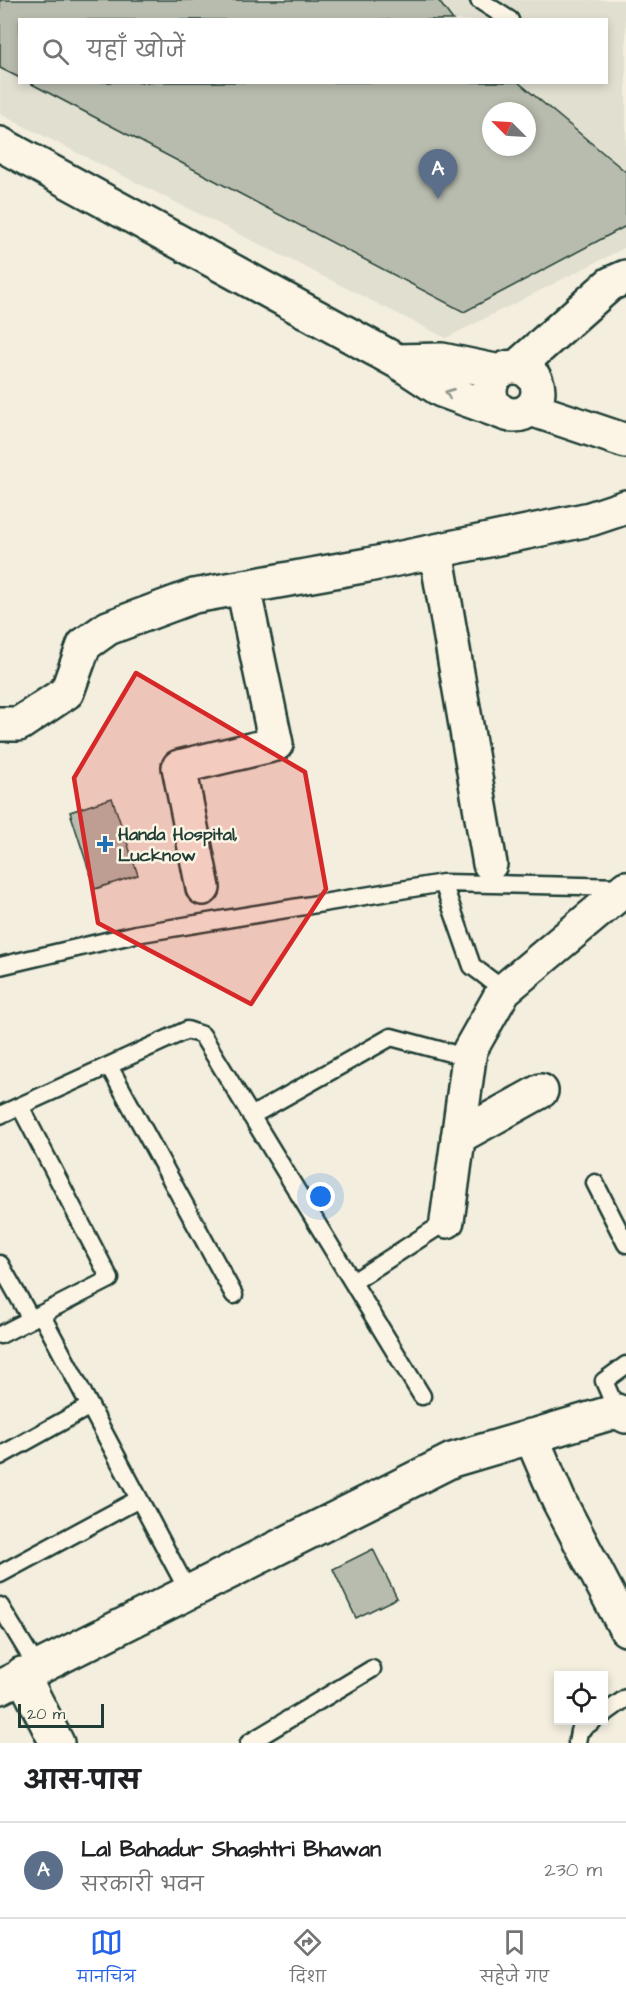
<!DOCTYPE html>
<html lang="hi">
<head>
<meta charset="utf-8">
<style>
	:root { --surface:#fff; --page:#f2f2f2; --text:#202124; --muted:#757577; --line:#e0e0e0; --accent:#2563eb }
	body { margin:0; font-family:"Architects Daughter","Playpen Sans Deva",sans-serif; background:var(--page); color:var(--text) }
	.controls { position:absolute; right:18px; bottom:18px; display:grid; overflow:hidden; border-radius:0px; box-shadow:0 3px 9px #0003 }
	.controls button { width:54px; height:54px; display:grid; place-items:center; padding:0; border:0; border-bottom:2px solid var(--line); background:var(--surface); color:var(--text); font:30px sans-serif }
	.compass { position:absolute; left:482px; top:102px; width:54px; height:54px; border-radius:50%; background:var(--surface); box-shadow:0 3px 9px #0003; rotate:294deg }
	.scale { position:absolute; left:18px; bottom:15px; width:86px; box-sizing:border-box; padding-left:6px; border:3px solid #1f3d34; border-top:0; font-size:16px; line-height:21px; white-space:nowrap; color:#1f3d34; -webkit-text-stroke:4px #fcf5e5; paint-order:stroke }
	.you { position:absolute; left:321px; top:1197px; width:21px; height:21px; margin:-15px; border:4px solid #fff; border-radius:50%; background:#1a73e8; box-shadow:0 0 0 9px #1a73e833 }
	.badge { display:grid; place-items:center; width:39px; height:39px; border-radius:50%; background:var(--accent); color:#fff; font-size:20px; font-weight:700 }
	.pin { position:absolute; translate:-50% -50px; filter:drop-shadow(0 2px 3px #0008) }
	.pin::after { content:''; position:absolute; top:32px; width:21px; height:18px; background:inherit; clip-path:polygon(0 0,100% 0,50% 100%) }
	.list { margin:0; padding:0; list-style:none }
	h2 { display:flex; justify-content:space-between; align-items:center; height:78px; margin:0; padding:0 24px; font-size:26px }
	h2 small { font-size:20px; font-weight:400; color:var(--muted) }
	.list li { display:grid; grid-template-columns:39px 1fr auto; gap:18px; align-items:center; box-sizing:border-box; height:96px; padding:0 24px; border-top:2px solid var(--line) }
	.list b { display:block; font-size:22px; white-space:nowrap }
	.list p { margin:0; font-size:20px; white-space:nowrap; color:var(--muted) }
	.list em { font-size:20px; font-style:normal; color:var(--muted) }
	.icon { flex:none; width:33px; height:33px; fill:none; stroke:currentColor; stroke-width:2; stroke-linecap:round; stroke-linejoin:round }
	.map { position:relative; flex:none; width:626px; height:1743px; overflow:hidden }
	.search { position:absolute; background:var(--surface); box-shadow:0 3px 9px #0003; left:18px; right:18px; top:18px; height:66px; display:flex; align-items:center; gap:15px; box-sizing:border-box; padding:0 21px; border-radius:0px; color:var(--muted); font-size:22px }
	.sheet { height:174px; background:var(--surface) }
	nav { display:flex; justify-content:space-around; align-items:center; box-sizing:border-box; height:84px; border-top:2px solid var(--line); background:var(--surface); font-size:16px; color:var(--muted) }
	nav a { display:grid; justify-items:center; gap:3px }
	nav .on { color:var(--accent) }
	.map>svg:first-child { display:block }
</style>
</head>
<body>
<div class="map">
<svg width="626" height="1743" viewBox="0 0 626 1743">
	<rect width="100%" height="100%" fill="#f3eede"/>
	<filter id="ink" filterUnits="userSpaceOnUse"><feTurbulence type="fractalNoise" baseFrequency=".0167" numOctaves="2"/><feDisplacementMap in="SourceGraphic" scale="12" xChannelSelector="R" yChannelSelector="G"/><feConvolveMatrix kernelMatrix="1 2 1 2 8 2 1 2 1" color-interpolation-filters="sRGB"/></filter>
	<g filter="url(#ink)">
		<path fill="#e1dfd0" fill-rule="evenodd" d="M 0,0 L 626,0 L 626,247 L 446,338 L 0,114 ZM 20,20 L 606,20 L 606,82 L 20,82 ZM 491,111 L 527,111 L 527,147 L 491,147 Z"/>
		<path fill="#b8bcae" stroke="#1f3d34" stroke-width="1.5" fill-rule="evenodd" d="M 0,0 L 438,0 L 453,20 L 20,20 L 20,78 L 0,68 Z
			M 28,82 L 518,82 L 626,172 L 626,226 L 464,312 ZM 491,111 L 527,111 L 527,147 L 491,147 Z
			M 112,798 L 138,875 L 95,889 L 70,812 Z
			M 373,1549 L 397,1598 L 356,1618 L 333,1569 Z"/>
		<g fill="none" stroke-linecap="round" stroke-linejoin="round">
			<defs>
				<path id="lane" d="M 479,0 L 510,20
					M 443,883 L 626,887
					M 0,966 L 136,934 L 443,883 L 472,966 L 504,990
					M 109,1066 L 234,1295
					M 0,1115 L 187,1030 L 202,1035 L 422,1396
					M 251,1116 L 391,1037 L 469,1058
					M 595,1183 L 626,1244
					M 0,1264 L 31,1319
					M 353,1282 L 447,1221
					M 41,1314 L 188,1591
					M 0,1335 L 110,1279 L 20,1106
					M 617,1411 L 604,1381 L 626,1365
					M 0,1456 L 90,1406
					M 0,1574 L 139,1499
					M 0,1606 L 37,1667
					M 604,1714 L 626,1698
					M 249,1743 L 372,1669
					M 577,1743 L 579,1731 L 594,1720"/>
				<path id="street" d="M 531,409 L 626,441
					M 436,551 L 490,864
					M 0,724 L 19,724 L 67,692 L 84,645 L 108,628 L 194,596 L 368,565 L 590,519 L 626,507
					M 203,888 L 179,767 L 276,744 L 243,587
					M 458,1137 L 541,1091
					M 447,1221 L 470,1050 L 504,990 L 626,888
					M 531,1436 L 559,1501 L 626,1629
					M 22,1674 L 57,1743
					M 0,1687 L 452,1460 L 617,1411 L 626,1416"/>
				<path id="secondary" d="M 0,144 L 397,361 L 441,390 L 504,413
					M 397,361 L 442,360 L 500,372
					M490 391a24 24 0 1 1 48 0a24 24 0 1 1-48 0Z
					M 517,367 L 610,284 L 626,277"/>
			</defs>
			<use href="#lane" stroke="#1f3d34" stroke-width="21"/>
			<use href="#street" stroke="#1f3d34" stroke-width="38"/>
			<use href="#secondary" stroke="#1f3d34" stroke-width="38"/>
			<use href="#lane" stroke="#fcf5e5" stroke-width="16"/>
			<use href="#street" stroke="#fcf5e5" stroke-width="33"/>
			<use href="#secondary" stroke="#fcf5e5" stroke-width="33"/>
		</g>
		<defs><path id="oneway-chevron" d="M-2-3.5L2.5 0L-2 3.5" fill="none" stroke-width="1.6" stroke-linecap="round" stroke-linejoin="round" transform="scale(1.5)"/></defs>
		<use stroke="#8e998c" href="#oneway-chevron" transform="translate(449 393) rotate(-158)"/>
	</g>
	<path fill="#d62828" fill-opacity="0.2" stroke="#d62828" stroke-width="4.5" stroke-linejoin="round" d="M 136,673 L 305,772 L 326,889 L 251,1004 L 98,923 L 74,778 Z"/>
	<path fill="#1f6fb2" stroke="#fcf5e5" stroke-width="2" d="M102 835h6v6h6v6h-6v6h-6v-6h-6v-6h6z"/>
	<g text-anchor="middle" dominant-baseline="central" stroke-width="5" stroke-linejoin="round" paint-order="stroke">
		<g font-size="18" font-weight="bold" fill="#1f3d34" stroke="#fcf5e5" text-anchor="start">
			<text x="118" y="834">Handa Hospital,<tspan x="118" dy="21">Lucknow</tspan></text>
		</g>
	</g>
</svg>
<div class="controls">
<button><svg class="icon" aria-label="locate" viewBox="0 0 24 24"><circle cx="12" cy="12" r="6"/><path d="M12 2v4M12 18v4M2 12h4M18 12h4"/></svg></button>
</div>
<svg class="compass" viewBox="-18 -18 36 36"><path d="M0-13l5 13h-10z" fill="#e53935"/><path d="M0 13l5-13h-10z" fill="#757577"/></svg>
<div class="scale">20 m</div>
<div class="you"></div>
<div class="pin badge" style="left:438px;top:199px;background:#5c6f8a">A</div>
<div class="search"><svg class="icon" aria-label="search" viewBox="0 0 24 24"><circle cx="10" cy="10" r="6"/><path d="M15 15l6 6"/></svg>यहाँ खोजें</div>
</div>
<section class="sheet">
<h2>आस-पास<small></small></h2>
<ul class="list">
<li><span class="badge" style="background:#5c6f8a">A</span><div><b>Lal Bahadur Shashtri Bhawan</b><p>सरकारी भवन</p></div><em>230 m</em></li>
</ul>
</section>
<nav>
<a class="on"><svg class="icon" aria-label="map" viewBox="0 0 24 24"><path d="M3 6l6-2 6 2 6-2v14l-6 2-6-2-6 2zM9 4v14M15 6v14"/></svg>मानचित्र</a>
<a><svg class="icon" aria-label="directions" viewBox="0 0 24 24"><path d="M12 3l9 9-9 9-9-9zM9 14v-3h6M13 9l2 2-2 2"/></svg>दिशा</a>
<a><svg class="icon" aria-label="saved" viewBox="0 0 24 24"><path d="M7 4h10v16l-5-4-5 4z"/></svg>सहेजे गए</a>
</nav>
</body>
</html>
